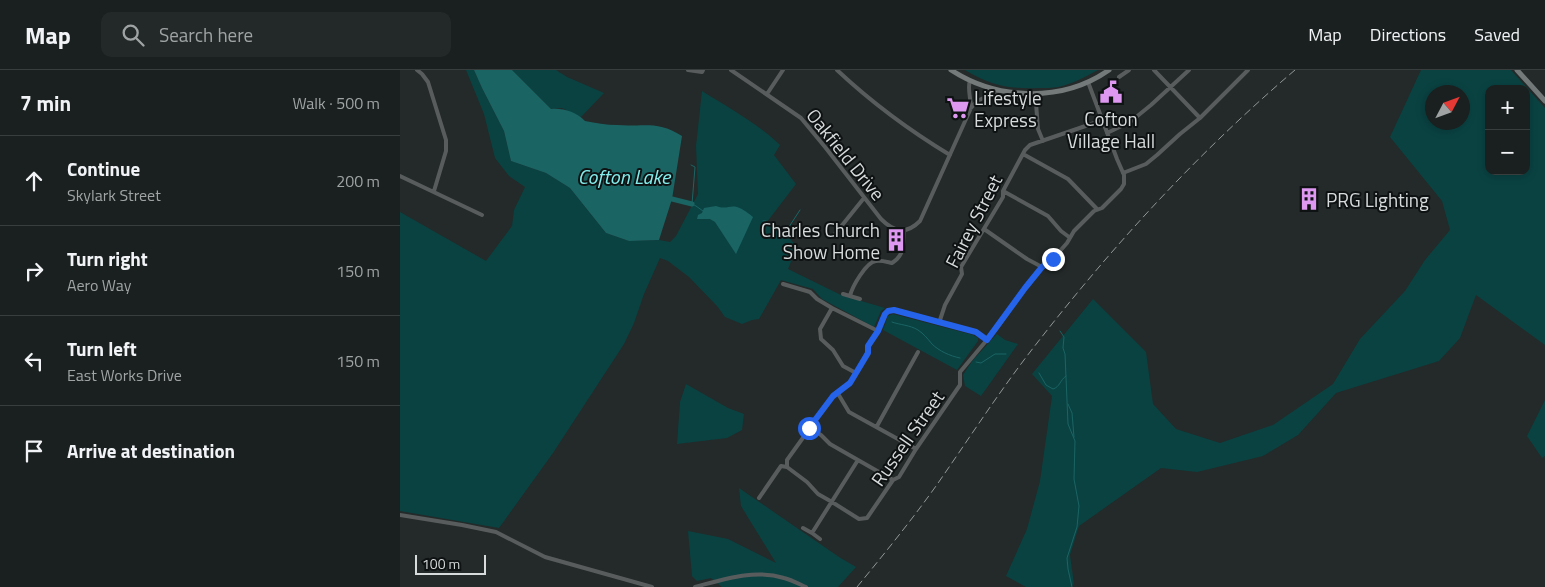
<!DOCTYPE html>
<html lang="en">
<head>
<meta charset="utf-8">
<style>
	:root { --surface:#1a201f; --page:#232828; --text:#f1f3f6; --muted:#9fa3a4; --line:#383e3d }
	body { margin:0; font-family:"Titillium Web",sans-serif; background:var(--page); color:var(--text) }
	.controls { position:absolute; right:15px; top:15px; display:grid; overflow:hidden; border-radius:10px; box-shadow:0 2px 8px #0003 }
	.controls button { width:45px; height:45px; display:grid; place-items:center; padding:0; border:0; border-bottom:1px solid var(--line); background:var(--surface); color:var(--text); font:25px sans-serif }
	.compass { position:absolute; left:1025px; top:15px; width:45px; height:45px; border-radius:50%; background:var(--surface); box-shadow:0 2px 8px #0003; rotate:49deg }
	.scale { position:absolute; left:15px; bottom:12px; width:71px; box-sizing:border-box; padding-left:5px; border:2px solid #d7dbdb; border-top:0; font-size:14px; line-height:18px; white-space:nowrap; color:#d7dbdb; -webkit-text-stroke:4px #0f1212; paint-order:stroke }
	.stop { position:absolute; width:15px; height:15px; margin:-11px; border:4px solid #2563eb; border-radius:50%; background:#fff }
	.stop.end { background:#2563eb; border-color:#fff; box-shadow:0 1px 5px #0008 }
	.list { margin:0; padding:0; list-style:none }
	h2 { display:flex; justify-content:space-between; align-items:center; height:65px; margin:0; padding:0 20px; font-size:21px }
	h2 small { font-size:16px; font-weight:400; color:var(--muted) }
	.list li { display:grid; grid-template-columns:32px 1fr auto; gap:15px; align-items:center; box-sizing:border-box; height:90px; padding:0 20px; border-top:1px solid var(--line) }
	.list b { display:block; font-size:19px; white-space:nowrap }
	.list p { margin:0; font-size:16px; white-space:nowrap; color:var(--muted) }
	.list em { font-size:16px; font-style:normal; color:var(--muted) }
	.icon { flex:none; width:28px; height:28px; fill:none; stroke:currentColor; stroke-width:2; stroke-linecap:round; stroke-linejoin:round }
	.map { position:relative; flex:none; width:1145px; height:517px; overflow:hidden }
	header { display:flex; align-items:center; gap:30px; box-sizing:border-box; height:70px; padding:0 25px; background:var(--surface); border-bottom:1px solid var(--line) }
	header strong { font-size:24px }
	nav { display:flex; gap:28px; margin-inline-start:auto; font-size:18px }
	.search { width:350px; height:45px; background:var(--page); display:flex; align-items:center; gap:12px; box-sizing:border-box; padding:0 18px; border-radius:10px; color:var(--muted); font-size:19px }
	main { display:flex }
	aside { flex:1; background:var(--surface) }
	.map>svg:first-child { display:block }
</style>
</head>
<body>
<header>
<strong>Map</strong>
<div class="search"><svg class="icon" aria-label="search" viewBox="0 0 24 24"><circle cx="10" cy="10" r="6"/><path d="M15 15l6 6"/></svg>Search here</div>
<nav><a>Map</a><a>Directions</a><a>Saved</a></nav>
</header>
<main>
<aside>
<h2>7 min<small>Walk · 500 m</small></h2>
<ul class="list">
<li><svg class="icon" aria-label="ahead" viewBox="0 0 24 24"><path d="M12 20V5M6 11l6-6 6 6"/></svg><div><b>Continue</b><p>Skylark Street</p></div><em>200 m</em></li>
<li><svg class="icon" aria-label="right" viewBox="0 0 24 24"><path d="M7 20v-9h11M14 6l5 5-5 5"/></svg><div><b>Turn right</b><p>Aero Way</p></div><em>150 m</em></li>
<li><svg class="icon" aria-label="left" viewBox="0 0 24 24"><path d="M17 20v-9H6M10 6l-5 5 5 5"/></svg><div><b>Turn left</b><p>East Works Drive</p></div><em>150 m</em></li>
<li><svg class="icon" aria-label="arrive" viewBox="0 0 24 24"><path d="M6 21V4h12l-3 4 3 4H6"/></svg><div><b>Arrive at destination</b></div></li>
</ul>
</aside>
<div class="map">
<svg width="1145" height="517" viewBox="0 0 1145 517">
	<rect width="100%" height="100%" fill="#232a29"/>
	<path fill="#0a4242" fill-rule="evenodd" d="M 66,0 L 74,0 L 82,18 L 104,61 L 111,91 L 146,103 L 170,118 L 206,163 L 229,171 L 259,170 L 270,172 L 276,166 L 298,124 L 296,76 L 302,21 C 329,38 357,53 380,75 L 374,85 L 396,114 L 367,152 L 386,164 L 397,177 L 388,199 L 441,225 L 485,238 L 481,241 L 474,257 L 422,229 L 413,219 L 381,210 L 359,249 L 352,250 L 342,254 L 325,247 L 317,236 L 289,207 L 268,191 L 260,188 L 244,224 L 234,253 L 224,274 L 153,383 L 99,458 L 0,441 L 0,142 L 86,191 L 112,156 L 114,140 L 125,117 L 109,106 L 95,88 L 84,44 Z
		M 112,0 L 156,0 L 167,7 L 204,23 L 181,47 L 162,38 L 151,39 Z
		M 565,0 L 698,0 C 685,7 672,14 658,17 C 652,18 645,18 639,18 C 608,19 592,16 565,0 Z
		M 1021,0 L 1111,0 L 1145,38 L 1145,275 L 1076,225 L 1060,268 L 1039,291 L 936,323 L 898,365 L 863,386 L 797,402 L 761,398 L 679,456 L 670,485 L 674,514 L 671,517 L 626,517 L 606,506 L 627,459 L 640,411 L 652,326 L 632,304 L 693,229 L 746,282 L 753,334 L 776,359 L 820,373 L 873,355 L 933,314 L 960,269 L 1005,221 L 1025,190 L 1050,160 L 1042,131 L 990,67 ZM 1089,19 L 1126,19 L 1126,101 L 1089,101 ZM 1032,22 L 1062,22 L 1062,52 L 1032,52 Z
		M 493,244 L 573,265 L 578,268 L 578,271 L 557,300 L 483,260 L 488,246 Z
		M 597,264 L 605,270 L 618,274 L 581,326 L 565,316 L 563,305 L 573,290 Z
		M 286,314 L 328,338 L 344,344 L 342,360 L 327,368 L 277,374 L 280,332 Z
		M 1145,330 L 1145,386 L 1142,388 L 1127,366 Z
		M 339,418 L 439,487 L 456,497 L 438,517 L 322,517 L 311,508 L 297,511 L 292,506 L 288,461 L 328,469 L 376,493 L 341,436 Z"/>
	<path fill="#1b6464" d="M 74,0 L 112,0 L 151,39 C 164,38 176,42 185,51 C 196,53 206,55 217,55 C 243,57 258,50 282,66 L 272,129 L 259,170 L 229,171 L 206,163 L 170,118 L 146,103 L 111,91 L 104,61 L 82,18 Z
		M 316,136 C 326,140 329,135 337,137 C 343,139 348,143 353,147 L 336,184 L 315,152 L 310,149 L 297,149 L 298,145 L 302,143 L 304,138 Z"/>
	<g fill="none" stroke-linecap="round" stroke-linejoin="round">
		<path stroke="#1b6464" stroke-width="1" d="M 291,95 L 295,97 L 292,134 L 296,136 L 303,141
			M 363,151 L 366,151 L 385,163 L 400,140
			M 492,252 C 500,255 510,255 518,260 C 524,264 527,268 532,274 C 539,281 550,286 560,288
			M 660,261 L 664,267 L 663,278 L 665,284 L 668,354 L 675,371 L 674,409 L 679,436 L 677,457 L 667,488 L 668,499 L 672,517
			M 576,292 L 581,293 L 595,284 L 606,284
			M 639,303 L 646,315 L 653,319 C 660,317 660,310 666,306
			M 668,334 L 672,343 L 674,367"/>
		<path stroke="#1b6464" stroke-width="5" d="M 272,129 L 292,134"/>
		<path stroke="#595c5c" stroke-width="4" d="M 17,0 L 22,4 L 28,12 L 46,70 L 46,81 L 34,121
			M 288,0 L 302,2 L 303,0
			M 331,0 L 401,48 L 425,77 L 481,149 C 494,162 506,165 520,151 L 571,38 L 577,31 L 599,21
			M 437,0 C 470,31 512,62 550,85
			M 754,0 L 800,48
			M 719,7 L 729,0
			M 570,11 C 567,17 571,30 571,38
			M 367,24 L 383,0
			M 636,33 L 638,59 L 643,71
			M 707,63 L 730,52 L 751,35 L 789,0
			M 623,84 L 668,109 L 697,139
			M 723,103 L 746,94 L 757,85 L 780,64 L 800,48 L 848,0
			M 0,106 L 82,145
			M 603,121 L 648,146 L 661,161 L 669,167
			M 584,159 L 627,189 L 642,197
			M 435,164 L 464,128
			M 383,214 L 410,222 L 417,229 L 432,238 L 420,259 L 421,269 L 433,280 L 443,296 L 456,303
			M 443,224 L 460,229
			M 450,226 C 452,217 466,192 476,191 C 481,190 487,192 492,193 C 505,185 503,174 504,161
			M 432,238 L 478,261 C 481,252 483,241 494,240 L 576,262 L 587,270
			M 539,253 L 545,235 L 562,204 L 561,197 L 603,127 L 603,121 L 625,80 L 630,75 L 703,50
			M 478,261 L 468,276 L 467,283 L 460,297 L 450,313 L 433,326 L 387,390 L 387,397 L 407,412 L 418,424 L 432,432 L 459,449 L 467,448 L 493,410 L 499,407 L 516,379 L 560,315 L 560,302 L 596,259 L 625,218 L 642,197 L 653,189 L 667,173 L 674,161 L 694,141 L 702,138 L 721,119 L 724,114 L 724,105 L 717,89 L 688,12
			M 437,322 L 449,342 L 516,379
			M 477,356 L 518,282
			M 409,358 L 421,365 L 430,374 L 493,410
			M 359,428 L 381,396 L 387,397
			M 0,445 L 62,455 L 96,462 L 145,487 L 252,517
			M 403,458 L 412,463 L 458,390
			M 412,463 L 420,469
			M 295,517 C 325,509 354,499 384,508 C 392,510 399,514 406,517"/>
		<path stroke="#747979" stroke-width="5" d="M 551,0 C 597,30 662,33 709,0
			M 1117,0 L 1145,31"/>
		<path stroke="#929796" stroke-width="1" stroke-dasharray="8 4" stroke-linecap="butt" d="M 457,517 C 484,484 511,451 536,416 C 566,373 595,328 627,286 C 706,183 795,85 895,0"/>
	</g>
	<g fill="none" stroke-linecap="round" stroke-linejoin="round">
		<path stroke="#2563eb" stroke-width="6" d="M 409,358 L 433,326 L 450,313 L 468,283 L 468,276 L 478,261 L 485,244 L 488,241 L 494,240 L 576,262 L 587,270 L 625,218 L 642,197 L 653,189"/>
	</g>
	<defs>
		<symbol id="civic-bare" viewBox="-9 -9 18 18"><path d="M-.6-6.5H3V-4.5H.6V-3L4-1V1h2V6H-6V1h2V-1L-.6-3ZM-1.2 2.5V6h2.4V2.5Z" fill="#de98f2" stroke="#0f1212" stroke-width="2.5" paint-order="stroke"/></symbol>
		<symbol id="supermarket-bare" viewBox="-9 -9 18 18"><path d="M-6-5.5h2.5l.6 2H6L4.5 2H-2.5L-4.4-4H-6ZM-1.5 3.2a1.3 1.3 0 1 0 .1 0ZM3 3.2a1.3 1.3 0 1 0 .1 0Z" fill="#de98f2" stroke="#0f1212" stroke-width="2.5" paint-order="stroke"/></symbol>
		<symbol id="building-bare" viewBox="-9 -9 18 18"><path d="M-4-6H4V6H1V3H-1V6H-4ZM-2.5-4.3h1.7v1.8h-1.7ZM.8-4.3h1.7v1.8H.8ZM-2.5-1h1.7V.8h-1.7ZM.8-1h1.7V.8H.8Z" fill="#de98f2" stroke="#0f1212" stroke-width="2.5" paint-order="stroke"/></symbol>
	</defs>
	<g fill-rule="evenodd">
		<use href="#civic-bare" x="695" y="6" width="32" height="32"/>
		<use href="#supermarket-bare" x="542" y="22" width="32" height="32"/>
		<use href="#building-bare" x="893" y="113" width="32" height="32"/>
		<use href="#building-bare" x="480" y="154" width="32" height="32"/>
	</g>
	<g text-anchor="middle" dominant-baseline="central" stroke-width="4" stroke-linejoin="round" paint-order="stroke">
		<g font-size="19" fill="#d7dbdb" stroke="#0f1212" text-anchor="start">
			<text x="574" y="27">Lifestyle<tspan x="574" dy="22">Express</tspan></text>
			<text x="711" y="48" text-anchor="middle">Cofton<tspan x="711" dy="22">Village Hall</tspan></text>
			<text x="926" y="129">PRG Lighting</text>
			<text x="480" y="159" text-anchor="end">Charles Church<tspan x="480" dy="22">Show Home</tspan></text>
		</g>
		<g font-size="19" fill="#d7dbdb" stroke="#0f1212">
			<text transform="translate(446 84) rotate(51)">Oakfield Drive</text>
			<text transform="translate(573 151) rotate(-63)">Fairey Street</text>
			<text transform="translate(507 368) rotate(-55)">Russell Street</text>
		</g>
		<g font-size="20" font-style="italic" fill="#83eeed" stroke="#0f1212">
			<text x="224" y="106">Cofton Lake</text>
		</g>
	</g>
</svg>
<div class="controls">
<button>+</button>
<button>−</button>
</div>
<svg class="compass" viewBox="-18 -18 36 36"><path d="M0-13l5 13h-10z" fill="#e53935"/><path d="M0 13l5-13h-10z" fill="#9fa3a4"/></svg>
<div class="scale">100 m</div>
<div class="stop" style="left:409px;top:358px"></div>
<div class="stop end" style="left:653px;top:189px"></div>
</div>
</main>
</body>
</html>
